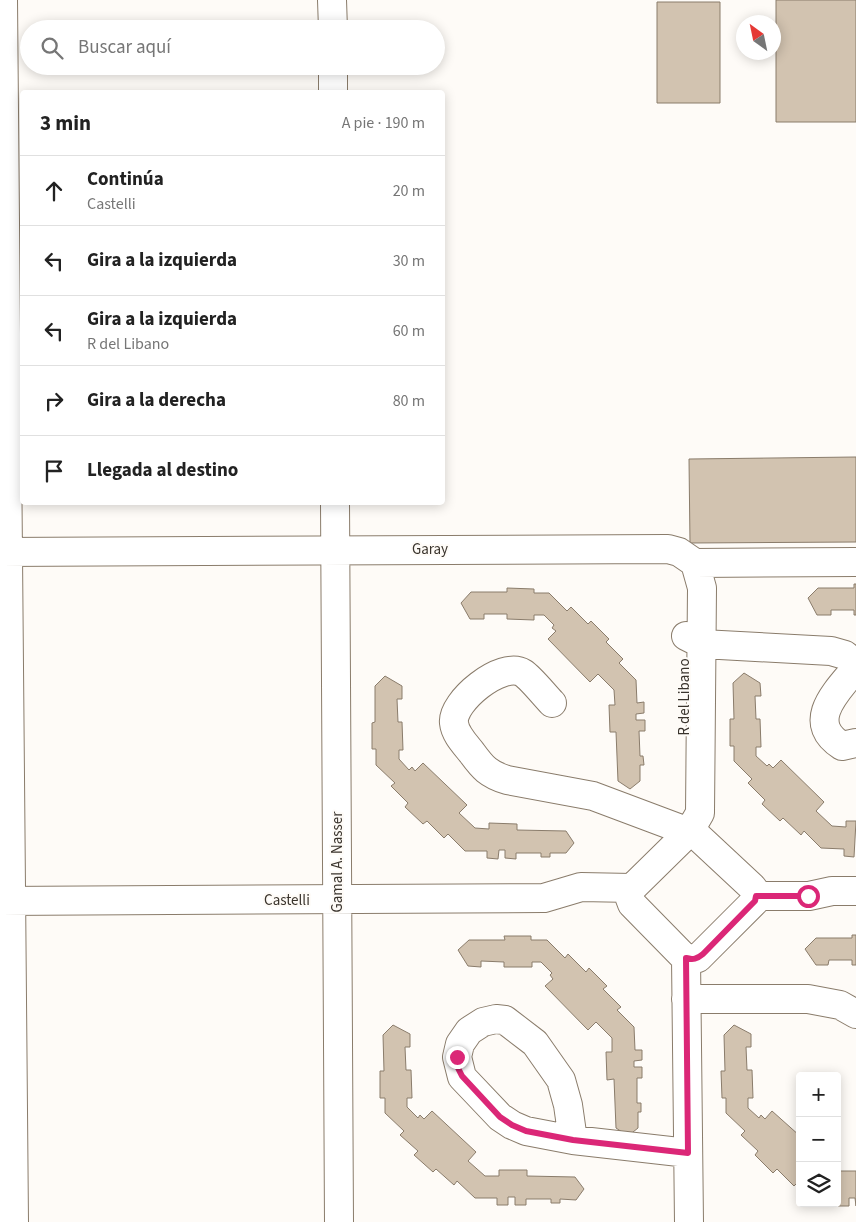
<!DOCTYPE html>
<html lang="es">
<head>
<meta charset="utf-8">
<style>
	:root { --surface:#fff; --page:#f2f2f2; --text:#222; --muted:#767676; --line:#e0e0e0 }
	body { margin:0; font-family:"Source Sans 3",sans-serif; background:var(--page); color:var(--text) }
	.controls { position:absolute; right:15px; bottom:15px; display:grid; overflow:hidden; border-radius:5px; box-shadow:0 2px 12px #0003 }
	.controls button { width:45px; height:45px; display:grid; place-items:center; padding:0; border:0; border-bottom:1px solid var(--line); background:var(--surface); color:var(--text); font:25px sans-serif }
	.compass { position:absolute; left:736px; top:15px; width:45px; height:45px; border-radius:50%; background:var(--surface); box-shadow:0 2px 12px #0003; rotate:327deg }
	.stop { position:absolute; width:15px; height:15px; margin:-11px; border:4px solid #db2777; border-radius:50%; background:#fff }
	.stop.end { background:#db2777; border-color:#fff; box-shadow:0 1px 5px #0008 }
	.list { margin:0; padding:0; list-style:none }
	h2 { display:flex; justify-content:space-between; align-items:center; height:65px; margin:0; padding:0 20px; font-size:21px }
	h2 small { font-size:16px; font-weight:400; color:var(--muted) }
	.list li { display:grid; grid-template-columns:32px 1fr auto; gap:15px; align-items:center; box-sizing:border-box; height:70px; padding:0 20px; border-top:1px solid var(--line) }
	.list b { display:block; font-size:19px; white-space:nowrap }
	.list p { margin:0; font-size:16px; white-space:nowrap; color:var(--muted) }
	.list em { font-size:16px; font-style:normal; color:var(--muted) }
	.icon { flex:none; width:28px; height:28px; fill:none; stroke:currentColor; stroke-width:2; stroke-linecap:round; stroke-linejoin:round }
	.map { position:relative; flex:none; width:856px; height:1222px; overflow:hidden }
	.search { position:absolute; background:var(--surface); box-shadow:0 2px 12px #0003; left:20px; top:20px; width:425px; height:55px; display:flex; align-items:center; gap:12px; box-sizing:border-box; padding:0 18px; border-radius:28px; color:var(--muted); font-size:19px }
	.panel { position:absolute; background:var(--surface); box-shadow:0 2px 12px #0003; left:20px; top:90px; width:425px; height:415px; border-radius:5px }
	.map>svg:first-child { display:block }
</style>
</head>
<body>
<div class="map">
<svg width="856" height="1222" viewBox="0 0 856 1222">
	<rect width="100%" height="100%" fill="#fefbf7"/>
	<path fill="#d2c3b0" stroke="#8a7c6b" d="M 776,0 L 856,0 L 856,122 L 776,122 Z
		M 657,2 L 720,2 L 720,103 L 657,103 Z
		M 856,457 L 856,542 L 690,543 L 689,459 Z
		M 854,584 L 856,584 L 856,615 L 854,615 L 854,610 L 831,610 L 831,615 L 817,615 L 808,598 L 818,588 L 854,588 Z
		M 507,588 L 534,589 L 534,593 L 549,593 L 567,611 L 571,607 L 588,624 L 591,621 L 609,639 L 606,642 L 623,659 L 619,663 L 636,680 L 637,703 L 644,702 L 644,713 L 636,714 L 636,720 L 645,720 L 645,731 L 639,731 L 640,756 L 643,756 L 644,765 L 640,765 L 640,781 L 630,789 L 618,781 L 616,732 L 610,732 L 609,705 L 615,705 L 614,690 L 598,674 L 590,682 L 548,639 L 556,631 L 552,628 L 554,625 L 544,615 L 534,615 L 534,620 L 507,619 L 507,614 L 484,614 L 484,619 L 470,619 L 461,603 L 471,592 L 507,592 Z
		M 744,673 L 760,683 L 761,696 L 755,696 L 756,719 L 760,719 L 761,747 L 756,747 L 756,756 L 767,766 L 769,764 L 773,768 L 781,760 L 824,802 L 816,811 L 832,826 L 846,827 L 846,821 L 856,821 L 854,857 L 844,856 L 844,849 L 821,848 L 804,831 L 801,835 L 783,818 L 780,821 L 762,804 L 765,800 L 748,783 L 752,779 L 734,761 L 734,746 L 730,746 L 730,719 L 734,719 L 733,683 Z
		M 385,676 L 402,686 L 402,699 L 397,699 L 398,722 L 402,722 L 403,750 L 399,750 L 399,759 L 409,770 L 412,767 L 415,771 L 423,763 L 467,805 L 459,813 L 475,828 L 489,829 L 489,823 L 517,824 L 517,830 L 566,831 L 574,843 L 566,853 L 550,853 L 550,857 L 541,857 L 541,853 L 516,853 L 516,859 L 505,858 L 505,850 L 499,850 L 498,859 L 487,858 L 487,851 L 465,851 L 448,834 L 444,838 L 427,821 L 423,824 L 405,807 L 408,803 L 391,786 L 395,783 L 376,765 L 376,749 L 372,749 L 372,723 L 375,722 L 375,686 Z
		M 852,935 L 856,935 L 856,965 L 852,965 L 852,960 L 829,960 L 828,965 L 816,965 L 805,949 L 816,938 L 852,938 Z
		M 504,936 L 531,936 L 531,940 L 547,940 L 565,958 L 568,954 L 586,972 L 589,968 L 607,986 L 603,989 L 621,1007 L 617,1010 L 634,1027 L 635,1050 L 642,1050 L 642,1060 L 634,1061 L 634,1067 L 642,1067 L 642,1078 L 637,1078 L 637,1103 L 641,1103 L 641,1112 L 638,1112 L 638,1128 L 628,1136 L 616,1128 L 614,1079 L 607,1080 L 606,1052 L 612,1052 L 612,1038 L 596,1022 L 588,1030 L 545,986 L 553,979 L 550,975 L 552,973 L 541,962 L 532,962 L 532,967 L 504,967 L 504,962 L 481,961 L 481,967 L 468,966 L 458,950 L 469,940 L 505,940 Z
		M 393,1025 L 410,1034 L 410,1047 L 405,1047 L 406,1070 L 411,1070 L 412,1098 L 407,1098 L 407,1107 L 418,1118 L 420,1115 L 424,1119 L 432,1111 L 476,1152 L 468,1161 L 485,1176 L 499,1176 L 499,1170 L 527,1170 L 527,1176 L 575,1177 L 584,1189 L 576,1200 L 560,1199 L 560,1203 L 551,1203 L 551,1199 L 526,1199 L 526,1205 L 515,1205 L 515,1197 L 508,1197 L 508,1205 L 497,1205 L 497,1198 L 475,1198 L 457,1181 L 454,1185 L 436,1169 L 433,1172 L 414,1155 L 418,1151 L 400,1135 L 404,1131 L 385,1113 L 385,1098 L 380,1098 L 380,1071 L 384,1071 L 383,1035 Z
		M 734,1025 L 751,1034 L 751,1047 L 746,1047 L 747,1070 L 752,1070 L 753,1098 L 748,1098 L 748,1108 L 759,1118 L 761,1115 L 765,1119 L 772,1111 L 800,1136 L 800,1184 L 798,1182 L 794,1186 L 777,1169 L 773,1173 L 755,1155 L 758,1151 L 741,1135 L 745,1131 L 726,1113 L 726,1098 L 722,1098 L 721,1071 L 725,1071 L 724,1035 Z
		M 839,1171 L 856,1171 L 856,1206 L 855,1198 L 849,1198 L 849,1206 L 838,1206 L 837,1176 L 839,1176 Z"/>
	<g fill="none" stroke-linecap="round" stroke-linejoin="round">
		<defs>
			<path id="minor" d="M 3,0 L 14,1222
				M 332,0 L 333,29
				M 333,66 L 333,92
				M 335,502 L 339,1222
				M 0,552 L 668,549 L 679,552 L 695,563 L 856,562
				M 686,636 L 702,644 L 831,651 L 845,655 L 856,664
				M 856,668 C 837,691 804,722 842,746 L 856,743
				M 552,703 C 545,696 531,678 523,673 C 502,660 451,702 454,723 C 455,734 465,744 472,753 C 483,768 488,774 507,780 L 593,796 L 689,832 L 693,832 L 752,887 L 755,891 L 755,901 L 698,958 L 691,960 L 682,955 L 632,904 L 629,896 L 632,888 L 689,832 L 700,813 L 702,588 L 695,563
				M 755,896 L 809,896 L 832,891 L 856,891
				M 0,901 L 544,898 L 581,887 L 632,888
				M 686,958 L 689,1222
				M 686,999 L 808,999 L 840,1005 L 856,1014
				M 573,1140 L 568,1105 L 561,1080 L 535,1043 L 505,1020 L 496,1019 L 483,1022 L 469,1031 L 460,1044 L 457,1057 L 462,1077 L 500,1117 L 512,1125 L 526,1131 L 573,1140 L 688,1153"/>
		</defs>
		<use href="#minor" stroke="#8a7c6b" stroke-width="30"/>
		<use href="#minor" stroke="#fff" stroke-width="28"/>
	</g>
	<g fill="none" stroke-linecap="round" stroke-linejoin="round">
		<path stroke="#db2777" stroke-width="6" d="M 457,1057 L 458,1068 L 462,1076 L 500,1117 L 512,1125 L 526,1131 L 573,1140 L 688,1153 L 686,958 C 693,960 697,959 703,954 L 751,905 L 755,901 L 756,896 L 808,896"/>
	</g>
	<g text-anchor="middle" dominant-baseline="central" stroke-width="4" stroke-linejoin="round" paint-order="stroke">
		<g font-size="15" fill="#39332c" stroke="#fefbf7">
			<text x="430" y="549">Garay</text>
			<text transform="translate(684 697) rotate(-90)">R del Libano</text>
			<text transform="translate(337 862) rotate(-90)">Gamal A. Nasser</text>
			<text x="287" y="900">Castelli</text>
		</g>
	</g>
</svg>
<div class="controls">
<button>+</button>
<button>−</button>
<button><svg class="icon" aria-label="layers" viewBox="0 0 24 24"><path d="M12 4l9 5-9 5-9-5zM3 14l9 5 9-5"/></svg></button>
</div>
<svg class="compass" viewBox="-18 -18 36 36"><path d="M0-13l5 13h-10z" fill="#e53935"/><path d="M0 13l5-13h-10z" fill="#767676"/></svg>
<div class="stop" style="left:808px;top:896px"></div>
<div class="stop end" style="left:457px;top:1057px"></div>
<div class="search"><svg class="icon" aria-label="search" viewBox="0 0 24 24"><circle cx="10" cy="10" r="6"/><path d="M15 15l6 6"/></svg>Buscar aquí</div>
<section class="panel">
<h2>3 min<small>A pie · 190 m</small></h2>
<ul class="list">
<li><svg class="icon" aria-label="ahead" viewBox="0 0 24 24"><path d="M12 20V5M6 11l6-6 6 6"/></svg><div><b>Continúa</b><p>Castelli</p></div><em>20 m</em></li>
<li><svg class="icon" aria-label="left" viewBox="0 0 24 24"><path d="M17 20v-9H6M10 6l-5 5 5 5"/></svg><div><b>Gira a la izquierda</b></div><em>30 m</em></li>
<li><svg class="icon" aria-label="left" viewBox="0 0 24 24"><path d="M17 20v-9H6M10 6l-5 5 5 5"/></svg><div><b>Gira a la izquierda</b><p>R del Libano</p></div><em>60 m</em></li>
<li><svg class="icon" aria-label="right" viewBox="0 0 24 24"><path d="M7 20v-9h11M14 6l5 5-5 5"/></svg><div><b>Gira a la derecha</b></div><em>80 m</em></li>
<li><svg class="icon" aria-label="arrive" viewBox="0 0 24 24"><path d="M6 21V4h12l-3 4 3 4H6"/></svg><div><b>Llegada al destino</b></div></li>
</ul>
</section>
</div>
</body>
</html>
